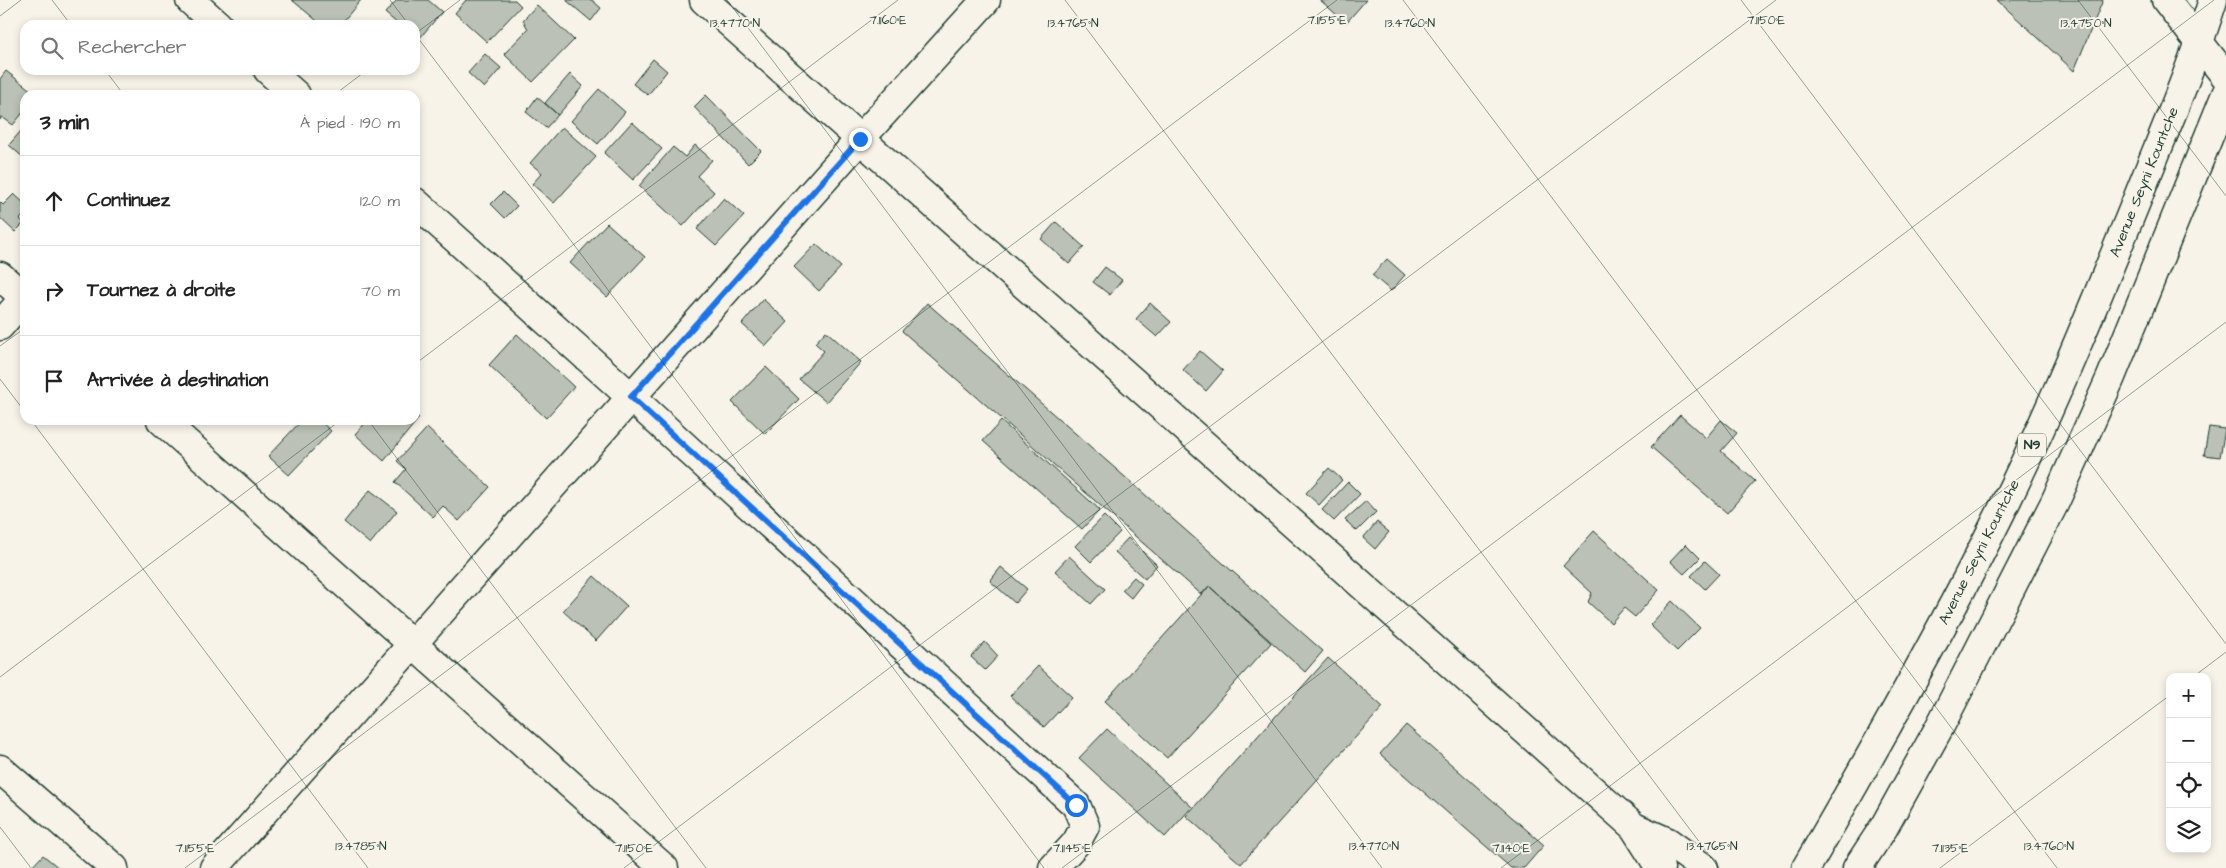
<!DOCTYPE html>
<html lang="fr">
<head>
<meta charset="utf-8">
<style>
	:root { --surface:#fff; --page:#f2f2f2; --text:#222; --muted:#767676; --line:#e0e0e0 }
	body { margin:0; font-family:"Architects Daughter",sans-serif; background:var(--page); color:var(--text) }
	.controls { position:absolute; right:15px; bottom:15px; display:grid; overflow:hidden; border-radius:10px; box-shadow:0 2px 8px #0003 }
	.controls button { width:45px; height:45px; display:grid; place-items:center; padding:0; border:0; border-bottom:1px solid var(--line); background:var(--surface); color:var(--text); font:25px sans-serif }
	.stop { position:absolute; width:15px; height:15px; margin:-11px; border:4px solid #1a73e8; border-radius:50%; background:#fff }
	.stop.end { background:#1a73e8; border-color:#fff; box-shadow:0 1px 5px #0008 }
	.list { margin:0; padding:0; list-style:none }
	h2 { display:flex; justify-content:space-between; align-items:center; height:65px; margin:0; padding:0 20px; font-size:21px }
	h2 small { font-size:16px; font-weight:400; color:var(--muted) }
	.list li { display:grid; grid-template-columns:32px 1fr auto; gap:15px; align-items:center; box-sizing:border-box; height:90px; padding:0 20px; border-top:1px solid var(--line) }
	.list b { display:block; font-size:19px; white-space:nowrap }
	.list em { font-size:16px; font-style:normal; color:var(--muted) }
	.icon { flex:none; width:28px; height:28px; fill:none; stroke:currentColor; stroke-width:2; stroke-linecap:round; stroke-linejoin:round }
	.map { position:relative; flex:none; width:2226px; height:868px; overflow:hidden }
	.search { position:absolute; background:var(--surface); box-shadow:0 2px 8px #0003; left:20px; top:20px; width:400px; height:55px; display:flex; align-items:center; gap:12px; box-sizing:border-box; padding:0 18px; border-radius:15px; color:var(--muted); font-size:19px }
	.panel { position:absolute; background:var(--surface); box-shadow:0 2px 8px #0003; left:20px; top:90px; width:400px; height:335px; border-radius:15px }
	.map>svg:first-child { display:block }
</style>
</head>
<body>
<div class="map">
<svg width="2226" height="868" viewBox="0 0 2226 868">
	<rect width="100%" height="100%" fill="#f7f3e8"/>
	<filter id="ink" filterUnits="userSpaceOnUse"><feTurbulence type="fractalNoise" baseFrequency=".02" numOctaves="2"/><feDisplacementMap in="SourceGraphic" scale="10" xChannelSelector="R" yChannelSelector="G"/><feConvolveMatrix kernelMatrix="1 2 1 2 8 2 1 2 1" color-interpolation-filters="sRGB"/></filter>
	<g filter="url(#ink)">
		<path fill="#bbc1b6" stroke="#1f3d34" d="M 292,0 L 361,0 L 340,25 L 322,25 Z
			M 397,0 L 428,0 L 442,12 L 418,40 L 415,38 L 415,25 L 399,25 L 385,13 Z
			M 466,0 L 515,0 L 521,6 L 487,42 L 455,13 Z
			M 566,0 L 592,0 L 601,8 L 591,21 Z
			M 1320,0 L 1366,0 L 1346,23 Z
			M 1997,0 L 2103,0 L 2074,71 Z
			M 537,5 L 574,40 L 533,82 L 504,54 L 528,29 L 523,20 Z
			M 485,54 L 501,68 L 484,88 L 468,73 Z
			M 653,59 L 667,71 L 648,95 L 633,84 Z
			M 6,71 L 37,95 L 25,95 L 25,110 L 13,125 L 2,117 L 0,120 L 0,79 Z
			M 570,74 L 583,86 L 558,115 L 545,103 Z
			M 599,89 L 625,112 L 598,144 L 571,121 Z
			M 706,95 L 761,151 L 748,164 L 694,107 Z
			M 537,97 L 558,115 L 546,128 L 526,112 Z
			M 632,122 L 662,149 L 633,180 L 604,153 Z
			M 25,126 L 25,159 L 9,145 Z
			M 562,127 L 596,157 L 554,203 L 532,184 L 542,173 L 530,163 Z
			M 695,145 L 712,160 L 697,176 L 714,192 L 683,226 L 639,186 L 673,147 L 685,157 Z
			M 503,192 L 517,206 L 505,218 L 491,204 Z
			M 14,194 L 25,204 L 25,214 L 20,219 L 24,223 L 15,232 L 0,218 L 0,202 L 3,205 Z
			M 724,198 L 744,216 L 716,246 L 697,229 Z
			M 1056,222 L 1084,247 L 1069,264 L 1041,239 Z
			M 607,223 L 645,257 L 607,297 L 570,263 Z
			M 816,244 L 841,267 L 819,291 L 794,267 Z
			M 1387,259 L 1405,275 L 1391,291 L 1372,275 Z
			M 1105,267 L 1122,280 L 1110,295 L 1093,282 Z
			M 763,299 L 788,322 L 766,346 L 742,324 Z
			M 927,303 L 1323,651 L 1305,672 L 1209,586 L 1202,595 L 902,331 Z
			M 1150,303 L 1171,322 L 1157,337 L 1136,319 Z
			M 826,331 L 861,362 L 826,402 L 799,379 L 824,351 L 815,343 Z
			M 517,334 L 574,387 L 546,418 L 489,365 Z
			M 1200,351 L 1223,371 L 1206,391 L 1183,370 Z
			M 766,367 L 799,399 L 765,434 L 732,402 Z
			M 415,415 L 419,418 L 384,461 L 355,434 L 368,420 L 415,420 Z
			M 1680,415 L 1706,438 L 1721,420 L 1737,433 L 1721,451 L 1755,481 L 1727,513 L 1651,447 Z
			M 302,420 L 319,420 L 331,431 L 289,475 L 268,456 Z
			M 1001,421 L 1100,510 L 1082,529 L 983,441 Z
			M 2209,427 L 2225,429 L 2220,457 L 2204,455 Z
			M 427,428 L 490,487 L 459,521 L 443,506 L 433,517 L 395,482 L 406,469 L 397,461 Z
			M 1329,468 L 1342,480 L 1319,505 L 1306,493 Z
			M 1348,482 L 1360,494 L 1334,521 L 1322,510 Z
			M 370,490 L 397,511 L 370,544 L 344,522 Z
			M 1366,501 L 1376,512 L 1357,531 L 1345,520 Z
			M 1104,516 L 1120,532 L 1091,562 L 1075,546 Z
			M 1377,522 L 1389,532 L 1375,549 L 1363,538 Z
			M 1594,531 L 1659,590 L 1635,617 L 1624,608 L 1611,623 L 1588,602 L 1592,593 L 1563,566 Z
			M 1128,538 L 1157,565 L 1145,579 L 1115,552 Z
			M 1686,544 L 1700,558 L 1684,574 L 1670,561 Z
			M 1069,556 L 1105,589 L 1091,604 L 1055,571 Z
			M 1705,561 L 1719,574 L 1705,589 L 1691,576 Z
			M 1001,567 L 1027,589 L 1015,603 L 990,581 Z
			M 594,576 L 627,606 L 596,641 L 563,611 Z
			M 1134,577 L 1142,584 L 1131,598 L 1122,590 Z
			M 1209,586 L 1271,643 L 1167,758 L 1105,701 Z
			M 1672,601 L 1700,628 L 1677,651 L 1650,625 Z
			M 985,642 L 998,656 L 985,670 L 971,657 Z
			M 1328,658 L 1383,707 L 1241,864 L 1186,816 Z
			M 1038,666 L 1072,697 L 1044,727 L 1010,696 Z
			M 1406,725 L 1544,845 L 1524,868 L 1511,868 L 1380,754 Z
			M 1107,729 L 1192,807 L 1165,837 L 1079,758 Z
			M 43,855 L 59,868 L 31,868 Z"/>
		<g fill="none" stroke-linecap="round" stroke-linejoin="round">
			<defs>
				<path id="minor" d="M 190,0 L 218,25
					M 704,0 L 1634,827 L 1660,868
					M 2166,0 L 2226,77
					M 268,70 L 296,95
					M 415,202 L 631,397 L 1076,805 L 1085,826 L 1076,843 L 1053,868
					M 0,276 L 25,298
					M 0,326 L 24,298
					M 161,420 L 664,868
					M 0,769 L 114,868
					M 1634,827 L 1668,842 L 1704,868
					M 214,868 L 860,139 L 986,0"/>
				<path id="highway" d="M 1806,868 C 1874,751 1941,633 2001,512 C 2050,413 2092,310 2134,207 C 2161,139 2191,71 2213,0
					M 1857,868 L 1884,827 L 1939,728 L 2055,502 L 2111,377 L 2226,94"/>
			</defs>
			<use href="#minor" stroke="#1f3d34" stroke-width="31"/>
			<use href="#highway" stroke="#1f3d34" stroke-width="31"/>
			<use href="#minor" stroke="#f7f3e8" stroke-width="28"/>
			<use href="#highway" stroke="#f7f3e8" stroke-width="28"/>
		</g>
	</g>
	<g fill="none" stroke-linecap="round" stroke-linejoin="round" filter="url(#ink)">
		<path stroke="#1a73e8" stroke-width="6" d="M 860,139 L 631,397 L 1076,805"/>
	</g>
	<path fill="none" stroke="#1f3d34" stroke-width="1" stroke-opacity="0.45" d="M 52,0 L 71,25M 390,0 L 409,25M 727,0 L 1382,868M 1065,0 L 1719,868M 1403,0 L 2057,868M 1741,0 L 2226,644M 2078,0 L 2226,196M 0,16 L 21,0M 415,34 L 460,0M 415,34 L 1044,868M 105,70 L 124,95M 334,95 L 367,70M 0,346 L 25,328M 415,364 L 898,0M 0,379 L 25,412M 31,420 L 368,868M 368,420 L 706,868M 0,677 L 341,420M 2193,677 L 2226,652M 0,827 L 31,868M 185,868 L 1337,0M 624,868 L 1776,0M 1062,868 L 2214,0M 1501,868 L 2226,322M 1940,868 L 2170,695"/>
	<g text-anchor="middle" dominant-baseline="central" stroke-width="4" stroke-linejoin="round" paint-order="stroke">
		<rect fill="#f7f3e8" stroke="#60746a" stroke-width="1" x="2018" y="433.5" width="28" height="23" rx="4"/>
		<g font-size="14" font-weight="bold" fill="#1f3d34">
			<text x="2032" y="445">N9</text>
		</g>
		<g font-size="15" fill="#1f3d34" stroke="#f7f3e8">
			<text transform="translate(2144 182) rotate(-68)">Avenue Seyni Kountche</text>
			<text transform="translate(1979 552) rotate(-63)">Avenue Seyni Kountche</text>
		</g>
	</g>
	<g font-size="12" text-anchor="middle" fill="#1f3d34" stroke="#f7f3e8" stroke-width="4" stroke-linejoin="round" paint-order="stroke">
		<text x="1766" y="24">7.1150°E</text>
		<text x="888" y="24">7.1160°E</text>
		<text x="1327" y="24">7.1155°E</text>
		<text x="735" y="27">13.4770°N</text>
		<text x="1073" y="27">13.4765°N</text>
		<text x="1410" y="27">13.4760°N</text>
		<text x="2086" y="27">13.4750°N</text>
		<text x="361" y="850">13.4785°N</text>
		<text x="1374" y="850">13.4770°N</text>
		<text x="1712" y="850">13.4765°N</text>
		<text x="2049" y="850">13.4760°N</text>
		<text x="195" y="852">7.1155°E</text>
		<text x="634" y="852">7.1150°E</text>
		<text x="1072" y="852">7.1145°E</text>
		<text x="1511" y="852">7.1140°E</text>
		<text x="1950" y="852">7.1135°E</text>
	</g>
</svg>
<div class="controls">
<button>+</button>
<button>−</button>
<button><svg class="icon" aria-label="locate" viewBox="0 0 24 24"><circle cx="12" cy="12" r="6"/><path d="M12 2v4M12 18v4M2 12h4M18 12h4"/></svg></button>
<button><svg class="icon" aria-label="layers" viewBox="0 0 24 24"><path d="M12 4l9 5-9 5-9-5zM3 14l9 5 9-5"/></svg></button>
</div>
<div class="stop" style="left:1076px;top:805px"></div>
<div class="stop end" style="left:860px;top:139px"></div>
<div class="search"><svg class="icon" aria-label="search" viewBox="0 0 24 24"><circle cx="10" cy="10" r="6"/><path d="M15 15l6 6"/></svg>Rechercher</div>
<section class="panel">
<h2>3 min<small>À pied · 190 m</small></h2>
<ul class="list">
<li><svg class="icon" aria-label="ahead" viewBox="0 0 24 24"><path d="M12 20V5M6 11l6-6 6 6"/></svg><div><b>Continuez</b></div><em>120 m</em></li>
<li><svg class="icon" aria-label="right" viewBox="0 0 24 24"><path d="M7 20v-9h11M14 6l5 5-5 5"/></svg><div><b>Tournez à droite</b></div><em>70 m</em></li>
<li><svg class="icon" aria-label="arrive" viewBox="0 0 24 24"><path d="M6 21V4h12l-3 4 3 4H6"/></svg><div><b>Arrivée à destination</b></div></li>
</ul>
</section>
</div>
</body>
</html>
